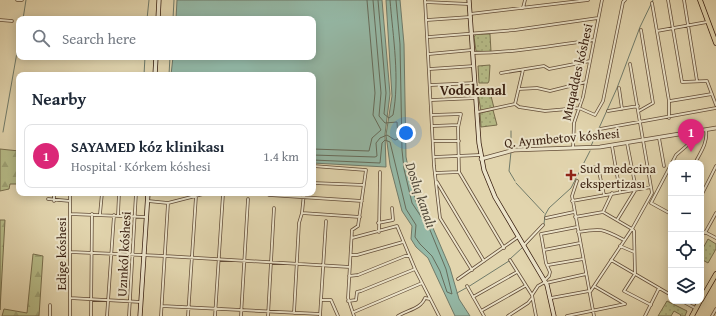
<!DOCTYPE html>
<html lang="en">
<head>
<meta charset="utf-8">
<style>
	:root { --surface:#fff; --page:#f2f2f3; --text:#1f2937; --muted:#747a83; --line:#e0e1e3; --accent:#db2777 }
	body { margin:0; font-family:"Gentium Book Plus",serif; background:var(--page); color:var(--text) }
	.controls { position:absolute; right:12px; bottom:12px; display:grid; overflow:hidden; border-radius:8px; box-shadow:0 2px 10px #0003 }
	.controls button { width:36px; height:36px; display:grid; place-items:center; padding:0; border:0; border-bottom:1px solid var(--line); background:var(--surface); color:var(--text); font:20px sans-serif }
	.you { position:absolute; left:406px; top:133px; width:14px; height:14px; margin:-10px; border:3px solid #fff; border-radius:50%; background:#1a73e8; box-shadow:0 0 0 6px #1a73e833 }
	.badge { display:grid; place-items:center; width:26px; height:26px; border-radius:50%; background:var(--accent); color:#fff; font-size:13px; font-weight:700 }
	.pin { position:absolute; translate:-50% -33px; filter:drop-shadow(0 1px 2px #0008) }
	.pin::after { content:''; position:absolute; top:21px; width:14px; height:12px; background:inherit; clip-path:polygon(0 0,100% 0,50% 100%) }
	.list { margin:0; padding:0; list-style:none }
	h2 { display:flex; justify-content:space-between; align-items:center; height:52px; margin:0; padding:0 16px; font-size:17px }
	h2 small { font-size:13px; font-weight:400; color:var(--muted) }
	.list li { display:grid; grid-template-columns:26px 1fr auto; gap:12px; align-items:center; box-sizing:border-box; height:64px; margin:0 8px 8px; padding:0 8px; border:1px solid var(--line); border-radius:8px }
	.list b { display:block; font-size:15px; white-space:nowrap }
	.list p { margin:0; font-size:13px; white-space:nowrap; color:var(--muted) }
	.list em { font-size:13px; font-style:normal; color:var(--muted) }
	.icon { flex:none; width:22px; height:22px; fill:none; stroke:currentColor; stroke-width:2; stroke-linecap:round; stroke-linejoin:round }
	.map { position:relative; flex:none; width:716px; height:316px; overflow:hidden }
	.search { position:absolute; background:var(--surface); box-shadow:0 2px 10px #0003; left:16px; top:16px; width:300px; height:44px; display:flex; align-items:center; gap:10px; box-sizing:border-box; padding:0 14px; border-radius:8px; color:var(--muted); font-size:15px }
	.panel { position:absolute; background:var(--surface); box-shadow:0 2px 10px #0003; left:16px; top:72px; width:300px; height:124px; border-radius:8px }
	.map>svg:first-child { display:block }
</style>
</head>
<body>
<div class="map">
<svg width="716" height="316" viewBox="0 0 716 316">
	<defs>
		<pattern id="green-dots" width="8" height="8" patternUnits="userSpaceOnUse"><rect width="8" height="8" fill="#b6bc88"/><path d="M2 2h.1M6 6h.1" fill="none" stroke="#9da174" stroke-width="1.8" stroke-linecap="round"/></pattern>
		<pattern id="forest-firs" width="22" height="20" patternUnits="userSpaceOnUse"><rect width="22" height="20" fill="#b6bc88"/><path d="M5 1l3.5 6h-7zM16 11l3.5 6h-7z" fill="#9da174"/></pattern>
	</defs>
	<rect width="100%" height="100%" fill="#e2d5ae"/>
	<filter id="stains"><feTurbulence type="fractalNoise" baseFrequency=".005" numOctaves="4"/><feColorMatrix values="0 0 0 0 .2 0 0 0 0 .09 0 0 0 0 .02 0 0 0 .5 -.17"/></filter>
	<radialGradient id="worn" r=".72"><stop offset=".6" stop-color="#630" stop-opacity="0"/><stop offset="1" stop-color="#630" stop-opacity=".3"/></radialGradient>
	<path fill="url(#green-dots)" stroke="#776d4c" d="M 476,34 L 490,34 L 491,52 L 476,51 L 474,37 Z
		M 490,65 L 489,81 L 488,83 L 479,83 L 478,66 Z
		M 490,92 L 494,108 L 481,111 L 478,94 Z
		M 493,110 L 497,125 L 481,127 L 480,113 Z
		M 708,239 L 716,244 L 716,249 L 708,263 L 701,259 L 701,252 Z
		M 667,301 L 687,311 L 685,316 L 680,316 L 681,315 L 674,311 L 671,316 L 658,316 Z"/>
	<path fill="url(#forest-firs)" stroke="#776d4c" d="M 0,149 L 19,151 L 19,184 L 10,184 L 9,189 L 0,191 Z
		M 0,220 L 5,220 L 0,310 Z
		M 33,254 L 43,256 L 39,316 L 2,316 L 4,309 L 27,313 Z"/>
	<path fill="#95b9a7" stroke="#707b6a" d="M 177,0 L 382,0 L 390,94 L 385,134 L 386,167 L 313,163 L 313,75 L 171,75 L 173,57 L 313,57 L 313,19 L 176,19 Z
		M 386,0 L 400,0 L 404,44 L 406,157 L 413,191 L 416,202 L 433,228 L 450,268 L 459,299 L 470,316 L 455,316 L 428,258 L 416,247 L 411,239 L 412,226 L 402,211 L 390,165 L 386,135 L 392,96 Z"/>
	<g fill="none" stroke-linecap="round" stroke-linejoin="round">
		<path stroke="#666c5b" stroke-width="1" d="M 378,0 L 386,93 L 384,114 L 389,118 L 393,115 C 400,79 393,37 390,0
			M 313,149 L 369,151 L 372,138 L 381,130 L 373,115 L 375,93 L 367,0
			M 313,155 L 375,157 L 377,156 L 376,143 L 380,138 L 387,135 L 395,140 L 398,139 L 397,122 L 385,123 L 379,116 L 381,93 L 373,0
			M 313,160 L 380,163 L 382,143 L 385,140 L 390,142 L 406,209 L 416,225 L 415,237 L 420,244 L 432,256 L 440,271 L 447,292 L 452,294 L 446,269 L 430,230 L 412,203 L 404,169 L 402,150 L 400,44 L 396,0"/>
		<path stroke="#707b6a" stroke-width="1" d="M 23,19 L 26,0
			M 147,19 L 149,0
			M 173,19 L 174,0
			M 144,75 L 145,57
			M 169,75 L 170,57
			M 3,132 L 19,41
			M 591,146 L 617,88 L 640,27 L 653,0
			M 511,148 L 511,131
			M 511,152 L 509,171 L 515,181
			M 516,183 L 544,213
			M 544,224 L 545,215 L 549,208 L 571,188 L 590,151
			M 526,245 L 541,228
			M 510,259 L 522,248
			M 468,287 L 509,261
			M 457,293 L 466,288"/>
		<defs>
			<path id="minor" d="M 17,0 L 22,0
				M 425,0 L 434,166 L 440,218 L 472,270
				M 668,0 L 682,82 L 707,81 L 716,105
				M 684,0 L 697,81
				M 425,2 L 469,4
				M 652,3 L 669,101 L 669,118
				M 523,8 L 525,0
				M 470,14 L 588,0
				M 0,20 L 12,21
				M 427,20 L 470,17
				M 657,31 L 707,22
				M 429,37 L 515,30 L 598,18
				M 473,53 C 514,53 553,45 594,40
				M 429,54 L 472,50
				M 430,69 L 474,66
				M 501,73 L 544,66 L 549,69 L 590,61
				M 431,85 L 475,83
				M 619,88 L 622,109
				M 519,89 L 537,88 L 550,91 L 586,82
				M 432,100 L 476,98
				M 670,101 L 712,94
				M 515,104 L 523,70
				M 608,111 L 638,106
				M 639,111 L 653,103 L 641,30
				M 478,112 L 515,104 L 519,107 L 545,111 L 579,108 L 595,115 L 603,101 L 623,2 L 625,0
				M 432,115 L 461,114 L 458,128 L 459,172 L 504,248
				M 433,126 L 458,125
				M 600,129 L 716,108
				M 659,138 L 664,166
				M 434,141 L 459,141
				M 612,146 L 620,192
				M 573,148 L 574,123 L 583,97 L 602,0
				M 434,157 L 480,155
				M 695,163 C 701,152 708,142 706,130
				M 313,166 L 366,170 L 358,226 L 352,230 L 348,298 L 354,316
				M 583,168 L 598,167 L 604,195
				M 435,173 L 459,172
				M 577,181 L 572,196 L 594,316
				M 437,182 L 484,261
				M 313,183 L 364,185
				M 269,195 L 362,201
				M 701,196 L 716,166
				M 48,199 L 70,201
				M 54,201 L 54,193
				M 148,201 L 168,203 L 207,193
				M 572,201 L 651,187
				M 603,212 L 612,193
				M 302,213 L 360,217
				M 70,214 L 146,217
				M 100,214 L 102,193
				M 671,214 L 651,203 L 676,155 L 691,142 L 692,132
				M 118,215 L 119,193
				M 575,217 L 603,212 L 632,229 L 634,231 L 635,274 L 624,291 L 651,305
				M 546,218 L 574,212
				M 617,220 L 636,189 L 627,143
				M 378,223 L 393,220 L 392,208
				M 701,230 L 716,238
				M 379,232 L 380,172
				M 578,232 C 602,228 603,229 624,240
				M 705,233 L 716,213
				M 352,238 L 397,226 L 415,269 L 439,316
				M 524,245 L 543,225
				M 620,246 L 634,252
				M 544,250 L 580,243
				M 70,252 L 165,256 L 350,267
				M 351,255 L 357,255 L 403,242
				M 510,260 L 532,295 L 536,316
				M 611,260 L 671,295
				M 548,265 L 583,259
				M 349,276 L 358,275 L 405,256 L 409,256
				M 458,279 L 518,237
				M 545,280 L 549,276 L 550,272 L 546,263 L 541,234 L 577,227
				M 546,283 L 586,274
				M 467,286 L 484,316
				M 594,286 L 625,304
				M 590,292 L 632,229 L 652,193 L 630,64
				M 532,295 L 538,286 L 545,282
				M 473,297 L 517,272
				M 70,298 L 141,302
				M 551,298 L 589,291
				M 321,300 L 331,300 L 338,316
				M 348,301 L 356,300 L 357,292 L 361,291 L 415,269
				M 682,301 L 695,308
				M 162,306 L 320,314
				M 481,311 L 525,286
				M 354,312 L 422,283
				M 294,313 L 299,223 L 302,213 L 304,193
				M 50,316 L 50,305
				M 70,316 L 70,193
				M 91,316 L 92,214
				M 107,316 L 114,215
				M 129,316 L 136,193
				M 161,316 L 168,203
				M 188,316 L 196,196
				M 215,316 L 223,194 L 218,193
				M 241,316 L 248,199
				M 268,316 L 274,208
				M 320,316 L 326,221
				M 398,316 C 407,310 421,309 425,298 L 430,299
				M 508,316 L 528,303 L 532,298
				M 567,316 L 625,304
				M 645,316 L 659,288
				M 712,316 L 716,309"/>
			<path id="tertiary" d="M 481,159 L 514,150 L 600,147 L 716,128"/>
			<path id="secondary" d="M 469,0 L 479,143 L 484,170 L 495,197 L 547,285 L 554,316
				M 158,19 L 159,0
				M 155,75 L 156,57
				M 140,316 L 148,193"/>
			<path id="primary" d="M 700,0 L 716,43
				M 701,300 L 716,274
				M 692,316 L 700,301"/>
		</defs>
		<use href="#minor" stroke="#624c37" stroke-width="3.5"/>
		<use href="#tertiary" stroke="#624c37" stroke-width="4.5"/>
		<use href="#secondary" stroke="#381e0f" stroke-width="5"/>
		<use href="#primary" stroke="#381e0f" stroke-width="5.5"/>
		<use href="#minor" stroke="#ece4ca" stroke-width="2"/>
		<use href="#tertiary" stroke="#ece4ca" stroke-width="3"/>
		<use href="#secondary" stroke="#ece4ca" stroke-width="3.5"/>
		<use href="#primary" stroke="#e2d5ae" stroke-width="4"/>
	</g>
	<path fill="#8f2418" stroke="#ece4ca" stroke-width="1.5" d="M569 169h4v4h4v4h-4v4h-4v-4h-4v-4h4z"/>
	<g text-anchor="middle" dominant-baseline="central" stroke-width="4" stroke-linejoin="round" paint-order="stroke">
		<g font-size="13" fill="#381e0f" stroke="#ece4ca">
			<text transform="translate(577 72) rotate(-77)">Muqaddes kóshesi</text>
			<text transform="translate(562 138) rotate(-5)">Q. Ayımbetov kóshesi</text>
			<text transform="translate(61 254) rotate(-90)">Edige kóshesi</text>
			<text transform="translate(124 254) rotate(-87)">Uzınkól kóshesi</text>
		</g>
		<g font-size="13" fill="#381e0f" stroke="#ece4ca" text-anchor="start">
			<text x="580" y="168">Sud medecina<tspan x="580" dy="15">ekspertizası</tspan></text>
		</g>
		<g font-size="14" font-weight="bold" fill="#381e0f" stroke="#ece4ca">
			<text x="473" y="90">Vodokanal</text>
		</g>
		<g font-size="14" font-style="italic" fill="#544c3d" stroke="#ece4ca">
			<text transform="translate(421 195) rotate(71)">Doslıq kanalı</text>
		</g>
	</g>
	<rect width="100%" height="100%" filter="url(#stains)"/>
	<rect width="100%" height="100%" fill="url(#worn)"/>
</svg>
<div class="controls">
<button>+</button>
<button>−</button>
<button><svg class="icon" aria-label="locate" viewBox="0 0 24 24"><circle cx="12" cy="12" r="6"/><path d="M12 2v4M12 18v4M2 12h4M18 12h4"/></svg></button>
<button><svg class="icon" aria-label="layers" viewBox="0 0 24 24"><path d="M12 4l9 5-9 5-9-5zM3 14l9 5 9-5"/></svg></button>
</div>
<div class="you"></div>
<div class="pin badge" style="left:691px;top:152px">1</div>
<div class="search"><svg class="icon" aria-label="search" viewBox="0 0 24 24"><circle cx="10" cy="10" r="6"/><path d="M15 15l6 6"/></svg>Search here</div>
<section class="panel">
<h2>Nearby<small></small></h2>
<ul class="list">
<li><span class="badge">1</span><div><b>SAYAMED kóz klinikası</b><p>Hospital · Kórkem kóshesi</p></div><em>1.4 km</em></li>
</ul>
</section>
</div>
</body>
</html>
